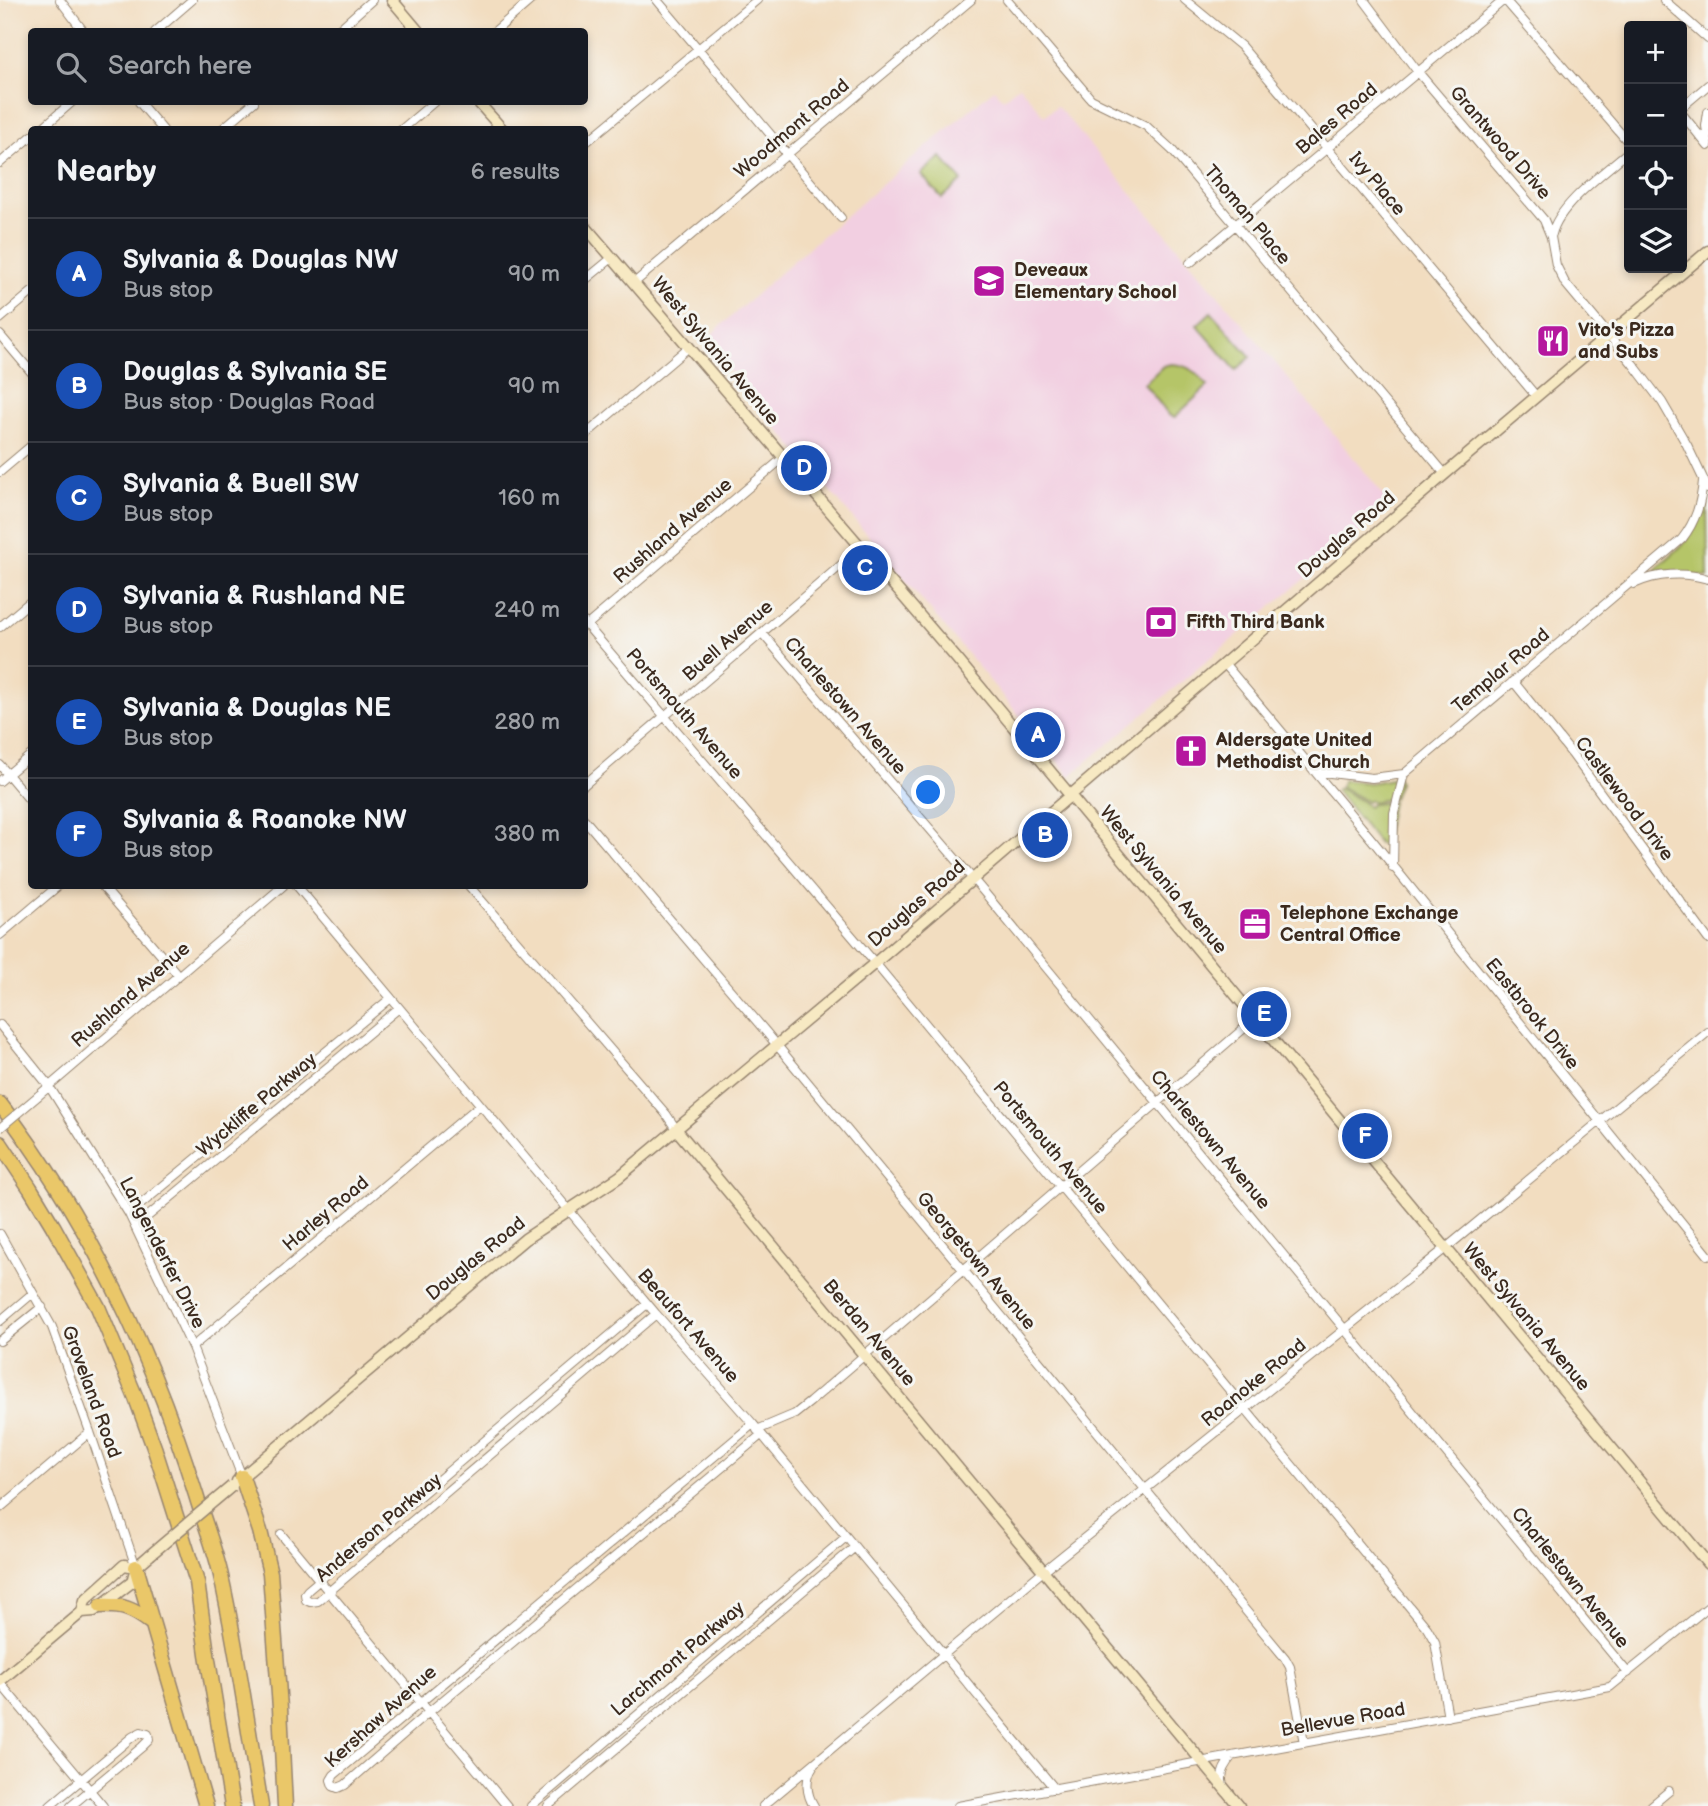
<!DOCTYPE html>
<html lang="en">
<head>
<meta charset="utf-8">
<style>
	:root { --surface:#171b24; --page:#242831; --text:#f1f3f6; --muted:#9ea1a6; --line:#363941; --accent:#1a73e8 }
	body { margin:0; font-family:"Balsamiq Sans",sans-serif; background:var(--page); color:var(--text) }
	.controls { position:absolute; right:21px; top:21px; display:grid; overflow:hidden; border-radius:7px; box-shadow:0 4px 10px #0003 }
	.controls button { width:63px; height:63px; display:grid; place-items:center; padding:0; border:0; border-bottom:2px solid var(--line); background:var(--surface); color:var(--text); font:35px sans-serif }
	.you { position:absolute; left:929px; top:793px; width:24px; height:24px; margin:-18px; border:5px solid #fff; border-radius:50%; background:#1a73e8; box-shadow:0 0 0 10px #1a73e833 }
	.badge { display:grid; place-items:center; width:46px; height:46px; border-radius:50%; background:var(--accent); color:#fff; font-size:23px; font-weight:700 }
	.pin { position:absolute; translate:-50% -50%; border:4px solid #fff; box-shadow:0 2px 7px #0006 }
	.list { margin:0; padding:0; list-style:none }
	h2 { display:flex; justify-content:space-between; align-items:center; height:91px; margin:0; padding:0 28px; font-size:30px }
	h2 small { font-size:23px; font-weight:400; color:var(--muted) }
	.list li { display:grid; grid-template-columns:46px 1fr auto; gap:21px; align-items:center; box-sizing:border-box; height:112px; padding:0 28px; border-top:2px solid var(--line) }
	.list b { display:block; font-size:26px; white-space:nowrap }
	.list p { margin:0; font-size:23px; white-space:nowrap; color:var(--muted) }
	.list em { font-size:23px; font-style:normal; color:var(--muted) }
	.icon { flex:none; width:38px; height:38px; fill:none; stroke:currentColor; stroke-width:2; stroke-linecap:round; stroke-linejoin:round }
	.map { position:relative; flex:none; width:1708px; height:1806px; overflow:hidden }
	.search { position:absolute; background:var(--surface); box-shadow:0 4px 10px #0003; left:28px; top:28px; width:560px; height:77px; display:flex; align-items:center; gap:18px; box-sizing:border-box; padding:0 24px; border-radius:7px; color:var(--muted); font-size:26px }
	.panel { position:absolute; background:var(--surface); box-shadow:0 4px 10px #0003; left:28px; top:126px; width:560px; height:763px; border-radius:7px }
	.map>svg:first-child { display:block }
</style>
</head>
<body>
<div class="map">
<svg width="1708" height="1806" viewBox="0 0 1708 1806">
	<rect width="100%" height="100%" fill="#f6f6f2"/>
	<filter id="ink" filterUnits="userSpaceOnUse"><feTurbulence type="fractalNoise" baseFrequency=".0143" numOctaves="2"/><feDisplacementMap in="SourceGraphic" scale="14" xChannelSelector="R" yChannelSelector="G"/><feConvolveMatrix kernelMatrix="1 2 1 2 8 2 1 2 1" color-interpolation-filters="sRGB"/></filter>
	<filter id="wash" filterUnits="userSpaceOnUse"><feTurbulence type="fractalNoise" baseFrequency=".00686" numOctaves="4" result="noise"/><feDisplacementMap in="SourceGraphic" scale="28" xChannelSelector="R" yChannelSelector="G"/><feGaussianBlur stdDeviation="1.57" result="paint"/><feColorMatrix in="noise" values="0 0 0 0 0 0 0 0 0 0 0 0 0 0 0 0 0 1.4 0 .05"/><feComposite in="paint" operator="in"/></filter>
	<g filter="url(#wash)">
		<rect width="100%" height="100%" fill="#f2ddc0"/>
		<path fill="#f2cfe1" d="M 1019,85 L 1044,116 L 1057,106 L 1260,344 L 1392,505 L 1070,776 L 704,341 L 800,255 L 994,89 L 1003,99 Z"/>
		<path fill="#b5c568" stroke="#787843" stroke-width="2" d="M 941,157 L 962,181 L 942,198 L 921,174 Z
			M 1211,312 L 1251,357 L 1236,370 L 1197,325 Z
			M 1171,364 C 1188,364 1198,374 1208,386 L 1175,417 L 1170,416 L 1144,384 L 1163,366 Z
			M 1707,505 L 1708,577 L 1658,572 L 1656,568 C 1679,549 1696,536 1703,506 Z
			M 1398,778 L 1399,782 L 1393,798 L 1372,802 L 1370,800 L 1367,802 C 1358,796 1349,792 1340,786 L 1343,780 L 1370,783 Z
			M 1339,788 L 1363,802 L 1368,807 L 1372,804 L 1392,802 L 1384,844 L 1379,844 L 1336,790 Z"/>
	</g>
	<g filter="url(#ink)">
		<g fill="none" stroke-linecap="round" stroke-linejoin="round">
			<defs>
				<path id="street" d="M 60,0 L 84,32
					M 657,0 L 841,218
					M 1007,0 L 1091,99 L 1146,126 L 1172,150 L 1445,474
					M 1185,0 L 1241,46 L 1536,396
					M 1364,0 L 1418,72 L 1544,220 L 1551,237 L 1556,265 L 1565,283 L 1633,364 L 1662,402 L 1687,445 L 1708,489
					M 1505,0 L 1629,143
					M 1664,0 L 1708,39
					M 155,32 L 192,0
					M 336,32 L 372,0
					M 494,32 L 531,0
					M 139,102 L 163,130
					M 1682,107 L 1708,85
					M 1708,112 L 1706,126 L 1708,141
					M 1682,114 L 1708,146
					M 40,130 L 72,102
					M 221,130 L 254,102
					M 401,130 L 434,102
					M 584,144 L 757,0
					M 0,163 L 32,136
					M 1552,234 C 1558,205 1606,171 1629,151
					M 1190,263 L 1504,0
					M 584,281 L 612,258
					M 634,283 L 971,0
					M 0,319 L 32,292
					M 0,335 L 32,373
					M 584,436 L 689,347
					M 0,472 L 32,445
					M 1634,584 C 1657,573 1684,572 1708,579
					M 584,622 L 875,963 L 1427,1628 L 1435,1642 L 1448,1717
					M 586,626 L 783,458
					M 0,627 L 32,600
					M 762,633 L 984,892 L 1628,1673
					M 1224,663 L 1373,841 L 1708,1255
					M 1513,681 L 1572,754 L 1708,939
					M 0,765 L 32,803
					M 1314,771 L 1372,778 L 1404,774 L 1682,539 C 1696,521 1701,503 1703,481
					M 0,781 L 32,754
					M 584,785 L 861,548
					M 584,819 L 766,1032 L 1285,1658 L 1290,1667 L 1304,1743
					M 1393,868 L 1394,813 L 1404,774
					M 102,886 L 178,975
					M 297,886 L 656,1314 L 753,1424 L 1055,1789
					M 469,886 L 666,1114 L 676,1129
					M 0,935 L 58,886
					M 0,1025 L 49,1086 L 129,1214 L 192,1347 L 242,1477
					M 38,1096 L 283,886
					M 129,1214 L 391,998
					M 135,1227 L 399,1008
					M 0,1234 L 52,1327 L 90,1432 L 136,1567
					M 647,1304 L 308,1590 L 305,1594 L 306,1600 L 310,1602 L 318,1601 L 656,1314
					M 0,1321 L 33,1293
					M 0,1341 L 42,1307
					M 192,1347 L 480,1105
					M 753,1424 L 334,1775 L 331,1780 L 333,1786 L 338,1788 L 345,1785 L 429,1712 L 761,1435
					M 757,1430 L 795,1414 L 810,1402 L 1256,1018
					M 0,1508 L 90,1432
					M 281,1534 L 507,1806
					M 0,1683 L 103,1806
					M 813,1766 C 805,1778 806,1794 814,1806
					M 1223,1785 C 1219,1774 1226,1764 1233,1756
					M 50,1806 L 132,1737 L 141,1732 L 148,1734 L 149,1740 L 142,1747 L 71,1806
					M 531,1806 L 846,1537
					M 548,1806 L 855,1547
					M 763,1806 L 1042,1572 L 1446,1248 L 1708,1032
					M 958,1806 L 1610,1687 L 1708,1607
					M 1651,1806 L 1669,1791"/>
				<path id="secondary" d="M 392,0 L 419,32
					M 478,102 L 503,130
					M 584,225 L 957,659 L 1708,1564
					M 676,1129 L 1239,1806
					M 237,1481 L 525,1239 L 619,1177 L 875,963 L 1445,474 L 1708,251
					M 82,1612 L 94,1611 L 132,1582 L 136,1567 L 150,1555
					M 0,1681 L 82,1612 L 85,1600 L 124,1565 L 136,1567"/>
				<path id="highway" d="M 0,1104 C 89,1220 153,1356 196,1495 C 204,1522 215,1549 221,1576 C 238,1652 248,1730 261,1806
					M 0,1143 L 30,1188 L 53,1226 L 98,1307 L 136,1398 L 155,1450 L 197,1582 L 207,1654 L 232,1806
					M 242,1477 L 260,1531 L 270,1573 L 280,1708 L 285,1806
					M 136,1567 L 206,1806
					M 101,1606 C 123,1605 133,1609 150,1622"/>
			</defs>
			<use href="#street" stroke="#96846f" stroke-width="10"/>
			<use href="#secondary" stroke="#96846f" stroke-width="13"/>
			<use href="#highway" stroke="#96846f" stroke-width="17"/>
			<use href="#street" stroke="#fff" stroke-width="8"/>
			<use href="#secondary" stroke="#f7e9c3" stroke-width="10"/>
			<use href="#highway" stroke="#eac769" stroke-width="14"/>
			<defs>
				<path id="street-bridge" d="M 0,1128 L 38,1096"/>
				<path id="secondary-bridge" d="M 150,1555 L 232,1486"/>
			</defs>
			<use href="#street-bridge" stroke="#96846f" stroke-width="10" stroke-linecap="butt"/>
			<use href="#secondary-bridge" stroke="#96846f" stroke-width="13" stroke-linecap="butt"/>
			<use href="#street-bridge" stroke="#fff" stroke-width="8"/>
			<use href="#secondary-bridge" stroke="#f7e9c3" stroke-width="10"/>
		</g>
	</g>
	<defs>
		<symbol id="school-square" viewBox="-11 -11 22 22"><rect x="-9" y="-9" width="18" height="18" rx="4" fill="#b5179e" stroke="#f6f6f2"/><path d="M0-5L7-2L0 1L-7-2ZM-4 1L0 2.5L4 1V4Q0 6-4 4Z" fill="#fff"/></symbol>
		<symbol id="restaurant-square" viewBox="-11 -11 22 22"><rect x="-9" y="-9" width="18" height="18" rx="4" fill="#b5179e" stroke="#f6f6f2"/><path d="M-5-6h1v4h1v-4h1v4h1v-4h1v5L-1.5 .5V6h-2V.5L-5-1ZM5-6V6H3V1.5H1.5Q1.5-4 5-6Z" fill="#fff"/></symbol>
		<symbol id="bank-square" viewBox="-11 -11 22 22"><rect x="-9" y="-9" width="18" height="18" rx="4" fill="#b5179e" stroke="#f6f6f2"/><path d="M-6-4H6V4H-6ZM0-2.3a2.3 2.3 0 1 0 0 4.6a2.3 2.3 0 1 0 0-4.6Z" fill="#fff"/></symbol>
		<symbol id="church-square" viewBox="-11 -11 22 22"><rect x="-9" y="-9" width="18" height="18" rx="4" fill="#b5179e" stroke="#f6f6f2"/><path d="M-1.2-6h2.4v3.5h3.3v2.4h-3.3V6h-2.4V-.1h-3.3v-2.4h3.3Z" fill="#fff"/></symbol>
		<symbol id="office-square" viewBox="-11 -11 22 22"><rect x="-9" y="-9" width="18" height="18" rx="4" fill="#b5179e" stroke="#f6f6f2"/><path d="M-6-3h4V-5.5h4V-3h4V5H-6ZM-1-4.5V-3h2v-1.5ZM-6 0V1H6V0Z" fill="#fff"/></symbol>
	</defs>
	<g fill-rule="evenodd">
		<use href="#school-square" x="970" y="262" width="38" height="38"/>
		<use href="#restaurant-square" x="1534" y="322" width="38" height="38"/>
		<use href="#bank-square" x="1142" y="603" width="38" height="38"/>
		<use href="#church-square" x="1172" y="732" width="38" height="38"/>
		<use href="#office-square" x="1236" y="905" width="38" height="38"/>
	</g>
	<g text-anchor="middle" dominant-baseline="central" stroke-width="6" stroke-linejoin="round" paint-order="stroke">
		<g font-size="19" fill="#3b2a1e" stroke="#f6f6f2">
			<text transform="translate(1337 119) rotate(-40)">Bales Road</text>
			<text transform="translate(792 129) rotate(-40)">Woodmont Road</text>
			<text transform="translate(1500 143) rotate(49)">Grantwood Drive</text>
			<text transform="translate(1377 184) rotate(50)">Ivy Place</text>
			<text transform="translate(1247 215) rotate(50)">Thoman Place</text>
			<text transform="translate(715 351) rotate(50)">West Sylvania Avenue</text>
			<text transform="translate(673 531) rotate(-41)">Rushland Avenue</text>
			<text transform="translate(1347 535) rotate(-41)">Douglas Road</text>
			<text transform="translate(728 641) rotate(-41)">Buell Avenue</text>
			<text transform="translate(1501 671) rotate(-40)">Templar Road</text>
			<text transform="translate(845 706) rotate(49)">Charlestown Avenue</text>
			<text transform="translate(684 714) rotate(49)">Portsmouth Avenue</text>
			<text transform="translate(1624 799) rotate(53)">Castlewood Drive</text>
			<text transform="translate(1163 880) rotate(50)">West Sylvania Avenue</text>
			<text transform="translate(917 904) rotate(-41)">Douglas Road</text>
			<text transform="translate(131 995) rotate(-41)">Rushland Avenue</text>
			<text transform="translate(1532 1014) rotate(51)">Eastbrook Drive</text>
			<text transform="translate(257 1105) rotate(-40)">Wyckliffe Parkway</text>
			<text transform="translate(1210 1140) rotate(50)">Charlestown Avenue</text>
			<text transform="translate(1050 1148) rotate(50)">Portsmouth Avenue</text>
			<text transform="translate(326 1214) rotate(-40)">Harley Road</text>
			<text transform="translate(162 1253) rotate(63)">Langenderfer Drive</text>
			<text transform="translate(476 1259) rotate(-39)">Douglas Road</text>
			<text transform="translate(976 1261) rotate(50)">Georgetown Avenue</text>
			<text transform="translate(1526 1317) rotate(50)">West Sylvania Avenue</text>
			<text transform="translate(688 1326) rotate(49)">Beaufort Avenue</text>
			<text transform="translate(869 1333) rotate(50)">Berdan Avenue</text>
			<text transform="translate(1254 1383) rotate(-39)">Roanoke Road</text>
			<text transform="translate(91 1392) rotate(70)">Groveland Road</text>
			<text transform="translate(379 1528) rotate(-40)">Anderson Parkway</text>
			<text transform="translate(1570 1578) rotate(51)">Charlestown Avenue</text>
			<text transform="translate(678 1659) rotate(-40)">Larchmont Parkway</text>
			<text transform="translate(381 1717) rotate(-42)">Kershaw Avenue</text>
			<text transform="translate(1343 1720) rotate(-10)">Bellevue Road</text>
		</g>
		<g font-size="19" font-weight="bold" fill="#3b2a1e" stroke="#f6f6f2" text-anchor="start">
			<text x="1014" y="270">Deveaux<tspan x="1014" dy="22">Elementary School</tspan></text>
			<text x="1578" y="330">Vito's Pizza<tspan x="1578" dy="22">and Subs</tspan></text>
			<text x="1186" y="622">Fifth Third Bank</text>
			<text x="1216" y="740">Aldersgate United<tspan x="1216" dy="22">Methodist Church</tspan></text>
			<text x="1280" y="913">Telephone Exchange<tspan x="1280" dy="22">Central Office</tspan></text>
		</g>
	</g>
</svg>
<div class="controls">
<button>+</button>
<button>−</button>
<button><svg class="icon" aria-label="locate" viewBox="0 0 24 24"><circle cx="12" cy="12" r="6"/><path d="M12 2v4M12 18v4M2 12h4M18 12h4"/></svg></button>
<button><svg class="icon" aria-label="layers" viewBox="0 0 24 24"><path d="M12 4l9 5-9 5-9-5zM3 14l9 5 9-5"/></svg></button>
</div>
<div class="you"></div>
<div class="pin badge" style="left:1038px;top:735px;background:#1a4fb4">A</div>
<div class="pin badge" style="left:1045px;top:835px;background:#1a4fb4">B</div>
<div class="pin badge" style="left:865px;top:568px;background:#1a4fb4">C</div>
<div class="pin badge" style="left:804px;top:468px;background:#1a4fb4">D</div>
<div class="pin badge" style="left:1264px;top:1014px;background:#1a4fb4">E</div>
<div class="pin badge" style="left:1365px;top:1136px;background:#1a4fb4">F</div>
<div class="search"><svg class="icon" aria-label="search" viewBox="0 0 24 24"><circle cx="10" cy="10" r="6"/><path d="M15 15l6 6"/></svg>Search here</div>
<section class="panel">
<h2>Nearby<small>6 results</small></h2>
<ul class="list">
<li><span class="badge" style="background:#1a4fb4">A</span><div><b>Sylvania &amp; Douglas NW</b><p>Bus stop</p></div><em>90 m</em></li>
<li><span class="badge" style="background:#1a4fb4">B</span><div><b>Douglas &amp; Sylvania SE</b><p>Bus stop · Douglas Road</p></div><em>90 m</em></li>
<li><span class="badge" style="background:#1a4fb4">C</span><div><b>Sylvania &amp; Buell SW</b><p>Bus stop</p></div><em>160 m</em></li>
<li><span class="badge" style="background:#1a4fb4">D</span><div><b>Sylvania &amp; Rushland NE</b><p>Bus stop</p></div><em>240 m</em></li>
<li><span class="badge" style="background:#1a4fb4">E</span><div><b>Sylvania &amp; Douglas NE</b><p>Bus stop</p></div><em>280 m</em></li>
<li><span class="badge" style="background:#1a4fb4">F</span><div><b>Sylvania &amp; Roanoke NW</b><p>Bus stop</p></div><em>380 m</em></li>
</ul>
</section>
</div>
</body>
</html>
